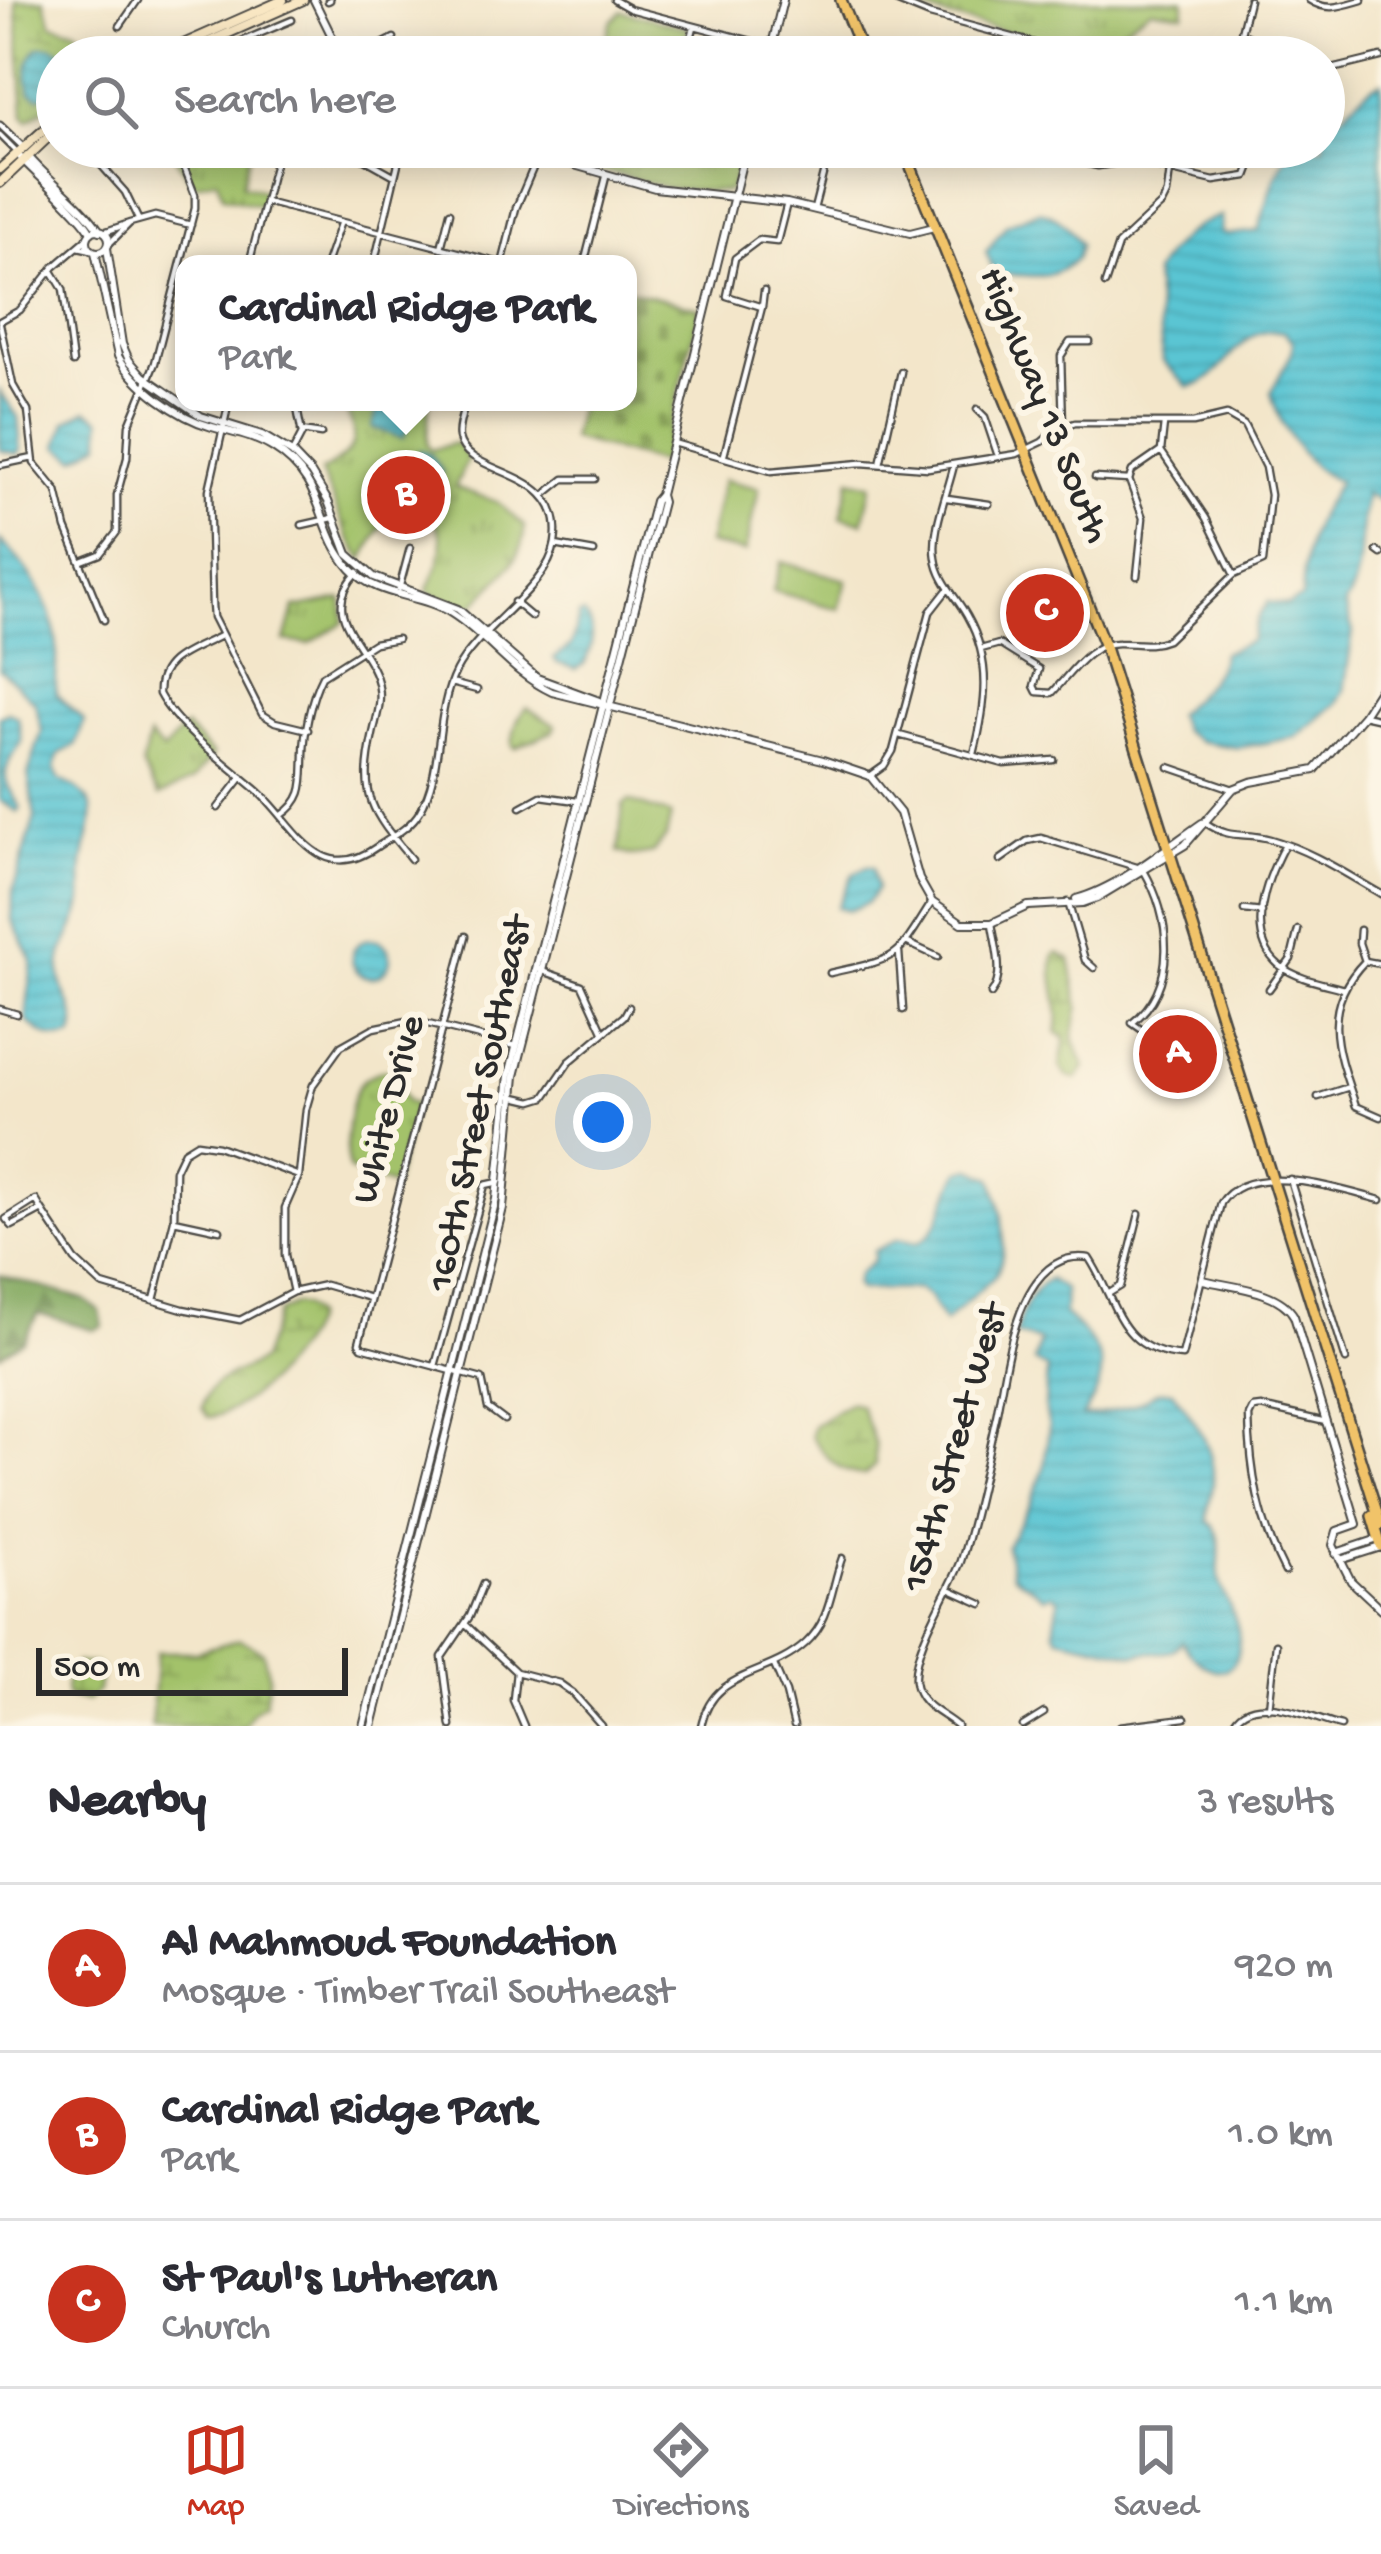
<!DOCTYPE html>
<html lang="en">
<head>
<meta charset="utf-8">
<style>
	:root { --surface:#fff; --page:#f7f7f7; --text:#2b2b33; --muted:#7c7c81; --line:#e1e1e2; --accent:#c8321e }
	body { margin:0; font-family:"Gochi Hand",sans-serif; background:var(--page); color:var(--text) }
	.scale { position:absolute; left:36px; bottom:30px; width:312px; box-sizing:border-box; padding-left:12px; border:6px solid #2b2b2b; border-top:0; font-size:33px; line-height:42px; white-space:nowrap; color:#2b2b2b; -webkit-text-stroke:9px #fcf5e5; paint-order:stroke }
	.you { position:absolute; left:603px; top:1122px; width:42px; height:42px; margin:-30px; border:9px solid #fff; border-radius:50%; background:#1a73e8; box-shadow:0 0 0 18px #1a73e833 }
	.badge { display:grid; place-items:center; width:78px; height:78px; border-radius:50%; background:var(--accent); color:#fff; font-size:39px; font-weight:700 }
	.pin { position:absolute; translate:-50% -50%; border:6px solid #fff; box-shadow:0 3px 12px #0006 }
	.popup { position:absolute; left:175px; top:255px; width:462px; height:156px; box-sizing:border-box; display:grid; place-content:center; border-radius:24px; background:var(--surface); filter:drop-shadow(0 3px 9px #0005); font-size:39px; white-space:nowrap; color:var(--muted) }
	.popup b { font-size:45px; color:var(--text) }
	.popup::after { content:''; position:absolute; left:50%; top:100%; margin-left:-24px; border:24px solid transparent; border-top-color:var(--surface) }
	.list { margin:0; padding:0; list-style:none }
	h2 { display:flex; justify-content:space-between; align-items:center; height:156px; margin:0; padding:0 48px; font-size:51px }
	h2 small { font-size:39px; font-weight:400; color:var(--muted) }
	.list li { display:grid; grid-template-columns:78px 1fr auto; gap:36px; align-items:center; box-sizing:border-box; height:168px; padding:0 48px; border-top:3px solid var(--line) }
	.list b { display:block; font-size:45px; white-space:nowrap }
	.list p { margin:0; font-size:39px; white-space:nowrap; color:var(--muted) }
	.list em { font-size:39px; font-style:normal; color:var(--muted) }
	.icon { flex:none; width:66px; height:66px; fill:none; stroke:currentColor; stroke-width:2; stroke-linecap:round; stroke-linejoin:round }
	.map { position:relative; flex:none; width:1381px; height:1726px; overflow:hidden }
	.search { position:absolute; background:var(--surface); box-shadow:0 6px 30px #0003; left:36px; right:36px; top:36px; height:132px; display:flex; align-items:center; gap:30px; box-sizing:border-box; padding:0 42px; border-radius:66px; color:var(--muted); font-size:45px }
	.sheet { height:660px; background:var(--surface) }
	nav { display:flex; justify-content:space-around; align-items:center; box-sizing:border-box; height:168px; border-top:3px solid var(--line); background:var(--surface); font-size:33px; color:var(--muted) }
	nav a { display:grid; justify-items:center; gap:6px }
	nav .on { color:var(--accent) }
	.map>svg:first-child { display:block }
</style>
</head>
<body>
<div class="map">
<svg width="1381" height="1726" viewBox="0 0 1381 1726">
	<defs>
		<pattern id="grass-tufts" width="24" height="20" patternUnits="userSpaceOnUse" patternTransform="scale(3)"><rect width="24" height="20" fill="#a3c26a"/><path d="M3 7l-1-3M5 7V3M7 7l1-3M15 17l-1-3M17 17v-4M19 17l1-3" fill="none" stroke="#859e57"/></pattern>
		<pattern id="forest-firs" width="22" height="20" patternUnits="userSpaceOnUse" patternTransform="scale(3)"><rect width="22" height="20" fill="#82a85e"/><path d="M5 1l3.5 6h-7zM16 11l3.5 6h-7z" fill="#6b894e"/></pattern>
		<pattern id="wetland-marsh" width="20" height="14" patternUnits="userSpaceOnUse" patternTransform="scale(3)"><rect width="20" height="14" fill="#a3c26a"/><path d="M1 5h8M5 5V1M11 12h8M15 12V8" fill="none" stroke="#859e57"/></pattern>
		<pattern id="cemetery-stones" width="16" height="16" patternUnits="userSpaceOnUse" patternTransform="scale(3)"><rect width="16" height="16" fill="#a3c26a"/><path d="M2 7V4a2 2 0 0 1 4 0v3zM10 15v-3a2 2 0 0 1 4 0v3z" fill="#859e57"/></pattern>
		<pattern id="water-rules" width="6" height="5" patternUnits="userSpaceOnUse" patternTransform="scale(3)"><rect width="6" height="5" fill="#5ac5d3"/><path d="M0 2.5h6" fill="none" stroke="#4ea9b5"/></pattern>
	</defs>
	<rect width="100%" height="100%" fill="#fcf5e5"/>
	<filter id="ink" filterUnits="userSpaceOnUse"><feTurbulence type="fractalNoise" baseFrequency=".00833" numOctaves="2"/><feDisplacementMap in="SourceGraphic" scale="24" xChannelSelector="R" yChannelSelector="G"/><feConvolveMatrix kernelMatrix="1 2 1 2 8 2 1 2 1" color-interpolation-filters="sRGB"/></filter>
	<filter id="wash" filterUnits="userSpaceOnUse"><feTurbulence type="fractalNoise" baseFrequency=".004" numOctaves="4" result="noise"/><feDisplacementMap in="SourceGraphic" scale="48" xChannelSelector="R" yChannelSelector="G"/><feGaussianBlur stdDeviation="2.7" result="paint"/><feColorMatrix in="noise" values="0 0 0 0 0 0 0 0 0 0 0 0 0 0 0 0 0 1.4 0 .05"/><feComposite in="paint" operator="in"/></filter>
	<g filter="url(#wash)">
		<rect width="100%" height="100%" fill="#f3e6ca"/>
		<path fill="url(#grass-tufts)" stroke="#67764a" stroke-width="3" d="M 899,0 L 1184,0 L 1184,14 L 1151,9 L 1120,30 L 1107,57 L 939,15 Z
			M 622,11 L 688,28 L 683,57 L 601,57 L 611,22 Z
			M 174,147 L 251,147 L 242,185 L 265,191 L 262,206 L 223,197 L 217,179 L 194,185 L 177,160 Z
			M 578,147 L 742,147 L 732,187 L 726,192 L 669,188 L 574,163 Z
			M 342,402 L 429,402 L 427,443 L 431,450 L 456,443 L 468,458 L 455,487 L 497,502 L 524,526 C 527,561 489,587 467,612 L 427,591 C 441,560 451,541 428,511 C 382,508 384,525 363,559 L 349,539 L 321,472 C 357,452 362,438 342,402 Z
			M 342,599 L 344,622 L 309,644 L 285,641 L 294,608 Z
			M 185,727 L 213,755 L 193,780 L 159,796 L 142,766 L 149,737 L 163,751 Z
			M 383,1070 L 399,1073 L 396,1079 L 407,1102 L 415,1104 L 394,1186 L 350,1171 C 342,1153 348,1090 366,1078 C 371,1074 378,1073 383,1070 Z"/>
		<path fill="url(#forest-firs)" stroke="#566a44" stroke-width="3" d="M 0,1275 L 83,1299 L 100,1311 L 103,1326 L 94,1330 L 38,1313 L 24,1340 L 0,1355 Z"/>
		<path fill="url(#wetland-marsh)" stroke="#67764a" stroke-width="3" d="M 16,0 L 44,0 L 52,24 L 77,30 L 87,57 L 73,57 L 64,51 L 30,61 L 27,79 L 48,97 L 57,94 L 57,100 L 28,120 L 24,116 Z
			M 527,708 L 556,726 L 552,732 L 515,748 L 512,744 C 514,731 516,717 527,708 Z
			M 1058,953 L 1070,959 L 1079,1006 L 1073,1037 L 1085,1067 L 1077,1079 L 1067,1076 L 1060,1066 L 1065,1039 L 1057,1032 C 1063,1005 1049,984 1054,955 Z
			M 295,1304 L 303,1306 L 313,1316 C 306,1348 243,1417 208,1417 L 202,1408 C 209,1376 238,1375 261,1360 L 278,1313 Z
			M 850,1402 L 860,1405 L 875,1444 L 875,1465 L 864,1475 C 838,1474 825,1456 811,1436 L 813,1426 Z
			M 240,1639 L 263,1652 L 269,1677 L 265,1703 L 252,1712 L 244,1726 L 151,1726 L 157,1652 L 196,1652 Z
			M 76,1663 L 95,1664 L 101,1669 L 98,1691 L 86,1701 L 66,1696 L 65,1686 Z"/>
		<path fill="url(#cemetery-stones)" stroke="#67764a" stroke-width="3" d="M 628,290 L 700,308 L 661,463 L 571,439 L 580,402 L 628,402 Z"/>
		<path fill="#a3c26a" stroke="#67764a" stroke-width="3" d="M 850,479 L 872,484 L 863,522 L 841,517 Z
			M 723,480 L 759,488 L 745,552 L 708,544 Z
			M 781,562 L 847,580 L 839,609 L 773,591 Z
			M 629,801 L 671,815 L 666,837 L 653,853 L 634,856 L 618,852 L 623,805 Z"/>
		<path fill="url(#water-rules)" stroke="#42787f" stroke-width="3" d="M 51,46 L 73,57 L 57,57 L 57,94 L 39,97 L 30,92 C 26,78 26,57 39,47 Z
			M 1381,82 L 1381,501 L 1362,492 L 1366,496 C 1357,531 1366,575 1345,604 L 1353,632 L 1344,691 L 1337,703 L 1296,737 L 1238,748 L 1199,741 L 1182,731 L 1176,714 C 1193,698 1219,677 1222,653 L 1251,641 L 1257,619 L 1268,602 L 1287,605 L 1302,598 C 1305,538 1310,529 1339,481 C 1307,472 1278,423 1271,392 L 1292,353 L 1293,341 L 1285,332 C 1232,323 1230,381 1188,387 L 1163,361 L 1154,274 C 1168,248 1192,224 1221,216 L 1221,233 L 1226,235 L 1258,231 L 1275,178 L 1291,147 L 1324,147 L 1324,130 C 1346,116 1358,92 1381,82 Z
			M 1039,211 C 1059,215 1069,228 1080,245 L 1076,259 C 1045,286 1031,272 996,275 L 986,252 L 1006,225 Z
			M 0,391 L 18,417 L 21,450 L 18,454 L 0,450 Z
			M 380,402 L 413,413 L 403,438 L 372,427 Z
			M 87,410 L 101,419 L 101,443 L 76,458 L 58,446 L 66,422 Z
			M 421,450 L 431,455 L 442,472 L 428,504 L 404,504 L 416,454 Z
			M 0,540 C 26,564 51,600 56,637 C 59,656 55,675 56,694 L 84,721 L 76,745 L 59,754 L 55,767 L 59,779 C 110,802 89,822 83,864 C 81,880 85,896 80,911 C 74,933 59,948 60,973 C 60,996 82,1012 73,1036 C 57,1044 38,1033 26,1020 L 32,960 L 12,921 L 13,891 L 35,817 L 28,774 L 42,731 L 35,703 L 0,669 Z
			M 584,614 C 597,627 592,648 584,664 L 576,669 L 557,663 L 554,658 L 571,646 L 579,615 Z
			M 9,712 L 18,718 L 22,742 C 1,773 0,775 21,808 L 18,812 L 0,801 L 0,716 Z
			M 867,867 L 873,867 L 877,889 L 868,902 L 849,911 L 837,907 L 853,874 Z
			M352 958a19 19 0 1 1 38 0a19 19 0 1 1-38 0Z
			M 971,1168 L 992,1178 C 1002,1203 1010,1253 995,1276 L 944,1323 L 929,1297 L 917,1289 L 859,1290 L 855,1284 L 858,1274 L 874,1260 L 874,1251 L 898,1239 L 918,1243 C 945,1227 944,1195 960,1171 Z
			M 1049,1279 L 1065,1290 L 1064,1314 C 1105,1350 1114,1371 1082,1417 C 1099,1415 1118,1411 1135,1404 C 1151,1397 1154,1388 1173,1391 C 1192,1417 1216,1447 1213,1482 C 1213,1496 1206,1506 1208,1521 C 1229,1537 1214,1561 1220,1582 C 1227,1606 1245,1627 1237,1655 C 1226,1689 1191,1659 1182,1641 C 1168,1661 1155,1647 1137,1655 L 1058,1637 L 1054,1630 L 1059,1599 L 1052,1594 L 1044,1597 L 1012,1574 L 1006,1546 L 1030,1505 L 1044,1468 L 1049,1427 L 1045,1408 L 1047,1369 L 1034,1361 L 1040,1341 L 1016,1335 C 1019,1316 1032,1288 1049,1279 Z"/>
	</g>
	<g filter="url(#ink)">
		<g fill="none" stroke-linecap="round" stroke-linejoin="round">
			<defs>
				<path id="minor" d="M 614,0 L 630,9 L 813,57
					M 893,0 L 930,15 L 1086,57
					M 1309,0 C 1327,12 1341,6 1362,0
					M 328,1 L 330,0
					M 120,26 L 138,0
					M 1241,33 L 1290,57
					M 204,57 L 292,20
					M 358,57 L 394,38
					M 686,57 L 694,27
					M 1235,57 L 1249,0
					M 1324,71 L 1381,57
					M 0,125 L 23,147
					M 0,135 L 17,152
					M 85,147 L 125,192 L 138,219
					M 343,147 L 395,176
					M 1047,155 L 1098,166 L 1131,161 L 1214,181 L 1247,176 L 1258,147
					M 265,202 L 504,264
					M 814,209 L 830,147
					M 130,223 L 155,216 L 191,225
					M 104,232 L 130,223 L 109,244
					M 78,247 L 92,250
					M 441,248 L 450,212
					M 250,260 L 265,264
					M 249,264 L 279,147
					M 326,264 L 340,224
					M 374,264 L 402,147
					M 502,264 L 516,208 L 542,147
					M 584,264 L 606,177
					M 52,271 L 63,289 L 73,363
					M 1105,284 L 1118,245 L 1162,204 L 1167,194 L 1173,147
					M 762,307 L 764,291
					M 0,321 L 20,310 L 54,267 L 88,238
					M 0,324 L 13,385 L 28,411 L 34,463 L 57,491 L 66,528 L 104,620
					M 229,402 L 209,490 L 212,605 L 213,617 L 262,714 L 275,722 L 308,730
					M 977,409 L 985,417 L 997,453
					M 1164,424 L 1161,451 L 1206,518 L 1234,575
					M 1063,426 L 1061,356 L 1070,342 L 1090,342
					M 301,431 L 321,434
					M 673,443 L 771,471 L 861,463 L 928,468 L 1017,454 L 1042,442 L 1057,429 L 1075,423 L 1193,423 L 1227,415 L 1244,425 L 1265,467 L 1270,495 L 1263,562 L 1234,575 L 1167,640 C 1150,647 1137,643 1119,643 C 1090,642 1071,673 1052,693 L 1037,692 L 1034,686 L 1039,669 L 999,644 L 981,649
					M 292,453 L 302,434 L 296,403
					M 724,455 L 762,307 L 727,296 L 735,258 L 759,240 L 777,242 L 787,203
					M 880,464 L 901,372
					M 0,465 L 33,458
					M 954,465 C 948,492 931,530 936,558 C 939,581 956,596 967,616 C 993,662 986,706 974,754
					M 1095,478 L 1129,480
					M 543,496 L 564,479 L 595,479
					M 947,498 L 989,504
					M 302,525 L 333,518
					M 555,545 L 594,552
					M 1377,551 L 1381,554
					M 82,561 L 100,554 L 117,532 L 117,495 L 127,458 L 129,425 L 155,363 L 195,208 L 195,195 L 183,164
					M 358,572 C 314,617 373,645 379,688 C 382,703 376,719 373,734 C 359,797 371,811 411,859
					M 1137,576 L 1143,518 L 1129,480 L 1132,471 L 1161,451
					M 399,589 L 410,548
					M 514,602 L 532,617
					M 222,635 C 195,650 157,657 159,694 C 177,728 227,764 256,789 C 294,821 317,890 378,846 C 392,837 411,827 420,811 C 444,770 434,714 456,671 C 478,627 548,589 555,543 C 567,466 467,478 459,438 C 457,427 463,412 466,402
					M 451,683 L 477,690
					M 1363,715 L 1381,719
					M 899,735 L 1004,764 L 1054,760
					M 1169,767 L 1233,789
					M 870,776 L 884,766 L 893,751 L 930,612 L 948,589
					M 521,807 L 541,796 L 577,801
					M 218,808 L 242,777
					M 281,816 C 306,799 303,783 304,755 C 304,732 311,697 322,676 L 374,643 L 397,639
					M 1206,823 C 1232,841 1243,831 1270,839 C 1312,851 1344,873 1381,894
					M 1284,846 C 1267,878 1244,935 1279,965 C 1297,979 1322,983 1344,989
					M 1000,860 L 1027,841 L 1041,838 L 1143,869 C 1171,917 1179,986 1132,1023 L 1158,1041
					M 1068,902 L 1085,960 L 1094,968
					M 1244,910 L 1262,912
					M 1360,930 L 1359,943 L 1365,961
					M 466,936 L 359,1343 L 362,1347 L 482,1379 L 488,1408 L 504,1420
					M 908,943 L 938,957
					M 899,952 L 903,1010
					M 1381,964 L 1365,961 C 1319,1008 1337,1051 1356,1106 L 1381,1117
					M 540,970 L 582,985 L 603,1031
					M 830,973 C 900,957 894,963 932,902
					M 1269,989 L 1291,959 L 1298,930
					M 991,994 C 1006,975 995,946 992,923
					M 0,1009 L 17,1014
					M 511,1096 L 532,1101 L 545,1097 L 569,1062 L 624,1016 L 629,1007
					M 1318,1097 L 1349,1087
					M 1290,1179 L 1346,1360
					M 42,1210 L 36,1200 L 6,1219 L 12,1226 L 42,1210 L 75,1260 L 102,1285 L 183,1309 L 240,1320 L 293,1292 L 325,1285 L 370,1298
					M 174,1220 L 220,1230
					M 293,1292 L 285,1255 L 285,1208 L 299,1176 L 306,1109 L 313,1085 L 341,1046 L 373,1028 L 412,1020 L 516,1046
					M 1108,1294 L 1121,1286 L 1139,1214
					M 154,1300 L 174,1220 L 175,1170 L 184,1151 L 197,1143 L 218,1146 L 299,1176
					M 435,1366 L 485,1185 L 499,1182
					M 1285,1572 C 1259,1521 1250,1472 1249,1416 L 1253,1408 L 1261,1407 L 1326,1422
					M 949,1589 L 982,1604
					M 465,1624 L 516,1672 L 559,1683 L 573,1693 L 602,1726
					M 774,1665 L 786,1693 L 794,1726
					M 516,1672 L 513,1700 L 524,1726
					M 1269,1708 L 1276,1644
					M 451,1726 L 442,1657 L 470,1616 L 483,1584
					M 701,1726 C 714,1668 767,1679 806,1643 C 831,1620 831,1588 842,1558
					M 957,1726 C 941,1712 918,1706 915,1681 C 912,1648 949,1593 961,1561 C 976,1514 985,1465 996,1417 C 1006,1371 1016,1247 1089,1258 C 1118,1302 1117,1351 1182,1356 L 1221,1203 C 1250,1159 1341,1190 1381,1200
					M 1023,1726 L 1044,1713
					M 1120,1726 L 1185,1718
					M 1232,1726 C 1249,1687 1309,1718 1341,1726"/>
				<path id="tertiary" d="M 314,0 L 342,57
					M 769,57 L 783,0
					M 511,147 L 655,188 L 787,203 L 910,233 L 934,227
					M 28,156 C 51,183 80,202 100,231
					M 21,158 C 36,174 87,219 91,233
					M87 241a11 11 0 1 1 22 0a11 11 0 1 1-22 0Z
					M 107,248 L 122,344 L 129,360 L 143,376 L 201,416 L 262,435 L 292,453 L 311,473 L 328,501 L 348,554 L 374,577 L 458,609 L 537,678 L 602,702
					M 95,252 L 118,356 C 135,386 179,418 212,427 C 233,433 254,436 273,448 C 328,482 315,530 351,569 C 378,598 419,593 451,613 C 488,636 511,673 552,692 L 823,760 L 870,776 L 900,813 L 919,879 L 932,902 L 962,923 L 992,923 L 1028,906 L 1083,903 L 1097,898 L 1185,845 L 1233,789 L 1251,782 L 1315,770 L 1363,715 L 1381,687
					M 1076,899 C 1118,888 1166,848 1202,823
					M 1203,1280 C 1230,1287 1279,1289 1294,1316 L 1357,1524 L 1337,1531 L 1333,1545 L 1351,1581 L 1381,1609
					M 1336,1553 L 1378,1539
					M 1340,1560 L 1381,1547
					M 363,1726 L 496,1199 L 509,1075 L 655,501 L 660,495
					M 372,1726 L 503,1208 L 515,1076 L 662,502 L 660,495 L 746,147"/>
				<path id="secondary" d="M 154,57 L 283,0
					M 175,57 L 303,0
					M 0,169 L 57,118
					M 0,183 L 57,129"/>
				<path id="primary" d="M 841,0 L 864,57
					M 903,147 L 1104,644 L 1381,1525
					M 1372,1516 L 1381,1546"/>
			</defs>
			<use href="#minor" stroke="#494743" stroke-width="9"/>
			<use href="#tertiary" stroke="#494743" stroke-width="10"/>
			<use href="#secondary" stroke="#494743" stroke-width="12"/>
			<use href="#primary" stroke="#494743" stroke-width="14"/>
			<use href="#minor" stroke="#fff" stroke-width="4.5"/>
			<use href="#tertiary" stroke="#fff" stroke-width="6"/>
			<use href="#secondary" stroke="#f9e7c3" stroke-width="8"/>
			<use href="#primary" stroke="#f1c369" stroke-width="9"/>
		</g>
	</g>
	<g text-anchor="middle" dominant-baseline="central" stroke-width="12" stroke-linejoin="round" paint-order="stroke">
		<g font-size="39" fill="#2b2b2b" stroke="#fcf5e5">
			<text transform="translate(1042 406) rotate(68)">Highway 13 South</text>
			<text transform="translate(482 1104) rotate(-78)">160th Street Southeast</text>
			<text transform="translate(391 1110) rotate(-75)">White Drive</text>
			<text transform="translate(957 1448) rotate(-74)">154th Street West</text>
		</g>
	</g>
</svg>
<div class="scale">500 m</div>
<div class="you"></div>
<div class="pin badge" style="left:1178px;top:1054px">A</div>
<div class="pin badge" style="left:406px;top:495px">B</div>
<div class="popup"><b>Cardinal Ridge Park</b>Park</div>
<div class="pin badge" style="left:1045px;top:613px">C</div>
<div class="search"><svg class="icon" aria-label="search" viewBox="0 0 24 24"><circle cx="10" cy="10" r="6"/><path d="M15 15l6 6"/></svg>Search here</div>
</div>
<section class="sheet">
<h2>Nearby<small>3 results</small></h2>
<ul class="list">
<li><span class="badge">A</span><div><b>Al Mahmoud Foundation</b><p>Mosque · Timber Trail Southeast</p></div><em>920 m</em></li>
<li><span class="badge">B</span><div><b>Cardinal Ridge Park</b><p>Park</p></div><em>1.0 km</em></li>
<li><span class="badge">C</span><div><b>St Paul's Lutheran</b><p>Church</p></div><em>1.1 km</em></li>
</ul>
</section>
<nav>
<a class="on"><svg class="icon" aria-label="map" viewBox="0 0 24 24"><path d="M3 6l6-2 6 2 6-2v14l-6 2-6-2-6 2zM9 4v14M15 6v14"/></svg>Map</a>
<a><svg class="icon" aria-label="directions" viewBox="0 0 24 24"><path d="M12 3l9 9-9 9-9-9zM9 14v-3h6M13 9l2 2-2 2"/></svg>Directions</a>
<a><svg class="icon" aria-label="saved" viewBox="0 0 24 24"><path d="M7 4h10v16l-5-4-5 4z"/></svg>Saved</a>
</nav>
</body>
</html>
